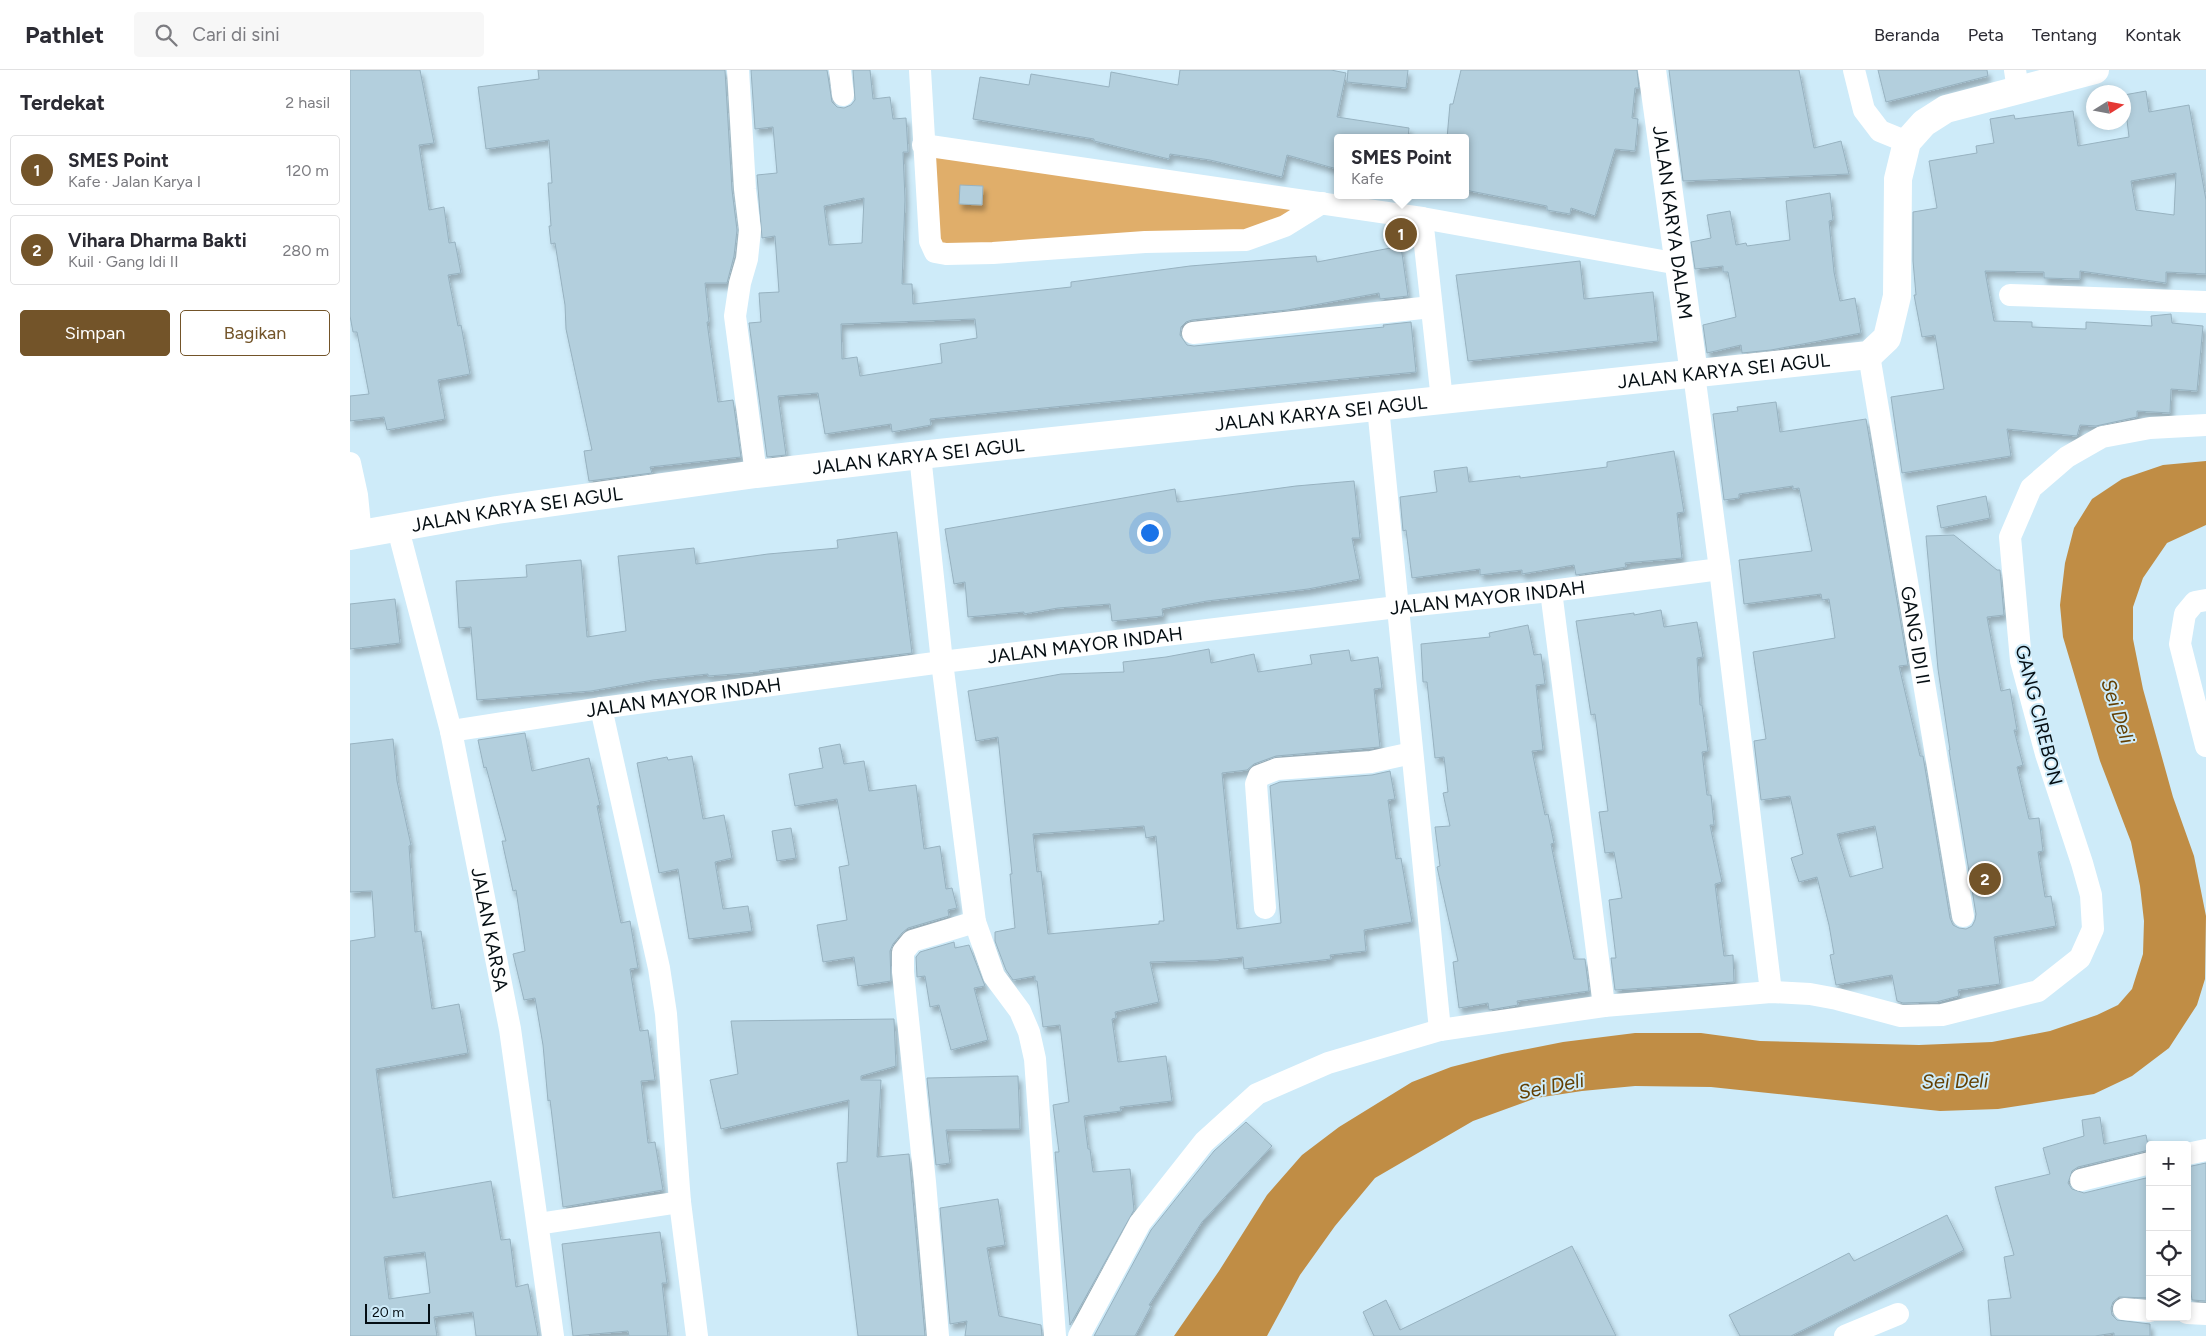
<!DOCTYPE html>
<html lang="id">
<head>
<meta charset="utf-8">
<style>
	:root { --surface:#fff; --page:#f7f7f7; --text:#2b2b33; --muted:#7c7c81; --line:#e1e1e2; --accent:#735429 }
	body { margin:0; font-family:Figtree,sans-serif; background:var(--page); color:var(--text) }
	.controls { position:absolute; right:15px; bottom:15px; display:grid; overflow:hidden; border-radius:5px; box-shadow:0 2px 8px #0003 }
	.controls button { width:45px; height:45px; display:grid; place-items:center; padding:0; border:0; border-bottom:1px solid var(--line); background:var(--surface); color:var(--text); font:25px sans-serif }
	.compass { position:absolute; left:1736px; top:15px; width:45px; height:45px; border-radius:50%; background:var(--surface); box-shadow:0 2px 8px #0003; rotate:79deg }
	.scale { position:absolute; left:15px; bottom:12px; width:65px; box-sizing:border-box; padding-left:5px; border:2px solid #050e13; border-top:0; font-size:14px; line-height:18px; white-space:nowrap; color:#050e13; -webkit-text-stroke:4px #ceebf9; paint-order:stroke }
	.you { position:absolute; left:799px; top:462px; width:18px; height:18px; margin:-12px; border:4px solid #fff; border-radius:50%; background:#1a73e8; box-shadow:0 0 0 8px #1a73e833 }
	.badge { display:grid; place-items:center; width:32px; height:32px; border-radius:50%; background:var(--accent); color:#fff; font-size:16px; font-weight:700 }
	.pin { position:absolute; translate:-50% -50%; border:2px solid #fff; box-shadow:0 1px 5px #0006 }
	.popup { position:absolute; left:984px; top:64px; width:135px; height:65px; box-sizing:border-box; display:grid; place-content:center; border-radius:5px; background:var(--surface); filter:drop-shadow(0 1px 4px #0005); font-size:16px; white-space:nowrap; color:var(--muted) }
	.popup b { font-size:19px; color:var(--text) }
	.popup::after { content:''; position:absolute; left:50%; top:100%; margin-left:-10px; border:10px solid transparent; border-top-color:var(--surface) }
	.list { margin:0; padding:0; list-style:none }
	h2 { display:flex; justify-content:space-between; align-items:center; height:65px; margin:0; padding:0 20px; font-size:21px }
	h2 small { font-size:16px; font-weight:400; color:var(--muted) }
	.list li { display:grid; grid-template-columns:32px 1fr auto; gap:15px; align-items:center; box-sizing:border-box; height:70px; margin:0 10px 10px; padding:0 10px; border:1px solid var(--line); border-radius:5px }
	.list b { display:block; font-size:19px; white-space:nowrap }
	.list p { margin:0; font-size:16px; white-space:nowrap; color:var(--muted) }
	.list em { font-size:16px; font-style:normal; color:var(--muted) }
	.actions { display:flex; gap:10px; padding:15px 20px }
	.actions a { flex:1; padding:11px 0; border:1px solid var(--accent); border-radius:5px; text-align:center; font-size:18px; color:var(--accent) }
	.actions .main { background:var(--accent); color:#fff }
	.icon { flex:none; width:28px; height:28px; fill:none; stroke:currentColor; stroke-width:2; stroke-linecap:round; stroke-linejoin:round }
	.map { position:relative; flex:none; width:1856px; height:1266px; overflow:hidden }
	header { display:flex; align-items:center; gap:30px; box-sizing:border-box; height:70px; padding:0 25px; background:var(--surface); border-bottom:1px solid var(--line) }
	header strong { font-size:24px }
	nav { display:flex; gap:28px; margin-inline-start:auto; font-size:18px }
	.search { width:350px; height:45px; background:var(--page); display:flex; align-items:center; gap:12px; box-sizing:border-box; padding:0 18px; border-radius:5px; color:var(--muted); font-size:19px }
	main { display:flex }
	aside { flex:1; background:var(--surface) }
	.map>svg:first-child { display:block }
</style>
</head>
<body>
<header>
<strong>Pathlet</strong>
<div class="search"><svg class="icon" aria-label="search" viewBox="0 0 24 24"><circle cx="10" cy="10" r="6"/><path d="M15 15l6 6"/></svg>Cari di sini</div>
<nav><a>Beranda</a><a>Peta</a><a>Tentang</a><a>Kontak</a></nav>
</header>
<main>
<aside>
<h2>Terdekat<small>2 hasil</small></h2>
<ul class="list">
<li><span class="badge">1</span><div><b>SMES Point</b><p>Kafe · Jalan Karya I</p></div><em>120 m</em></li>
<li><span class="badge">2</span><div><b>Vihara Dharma Bakti</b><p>Kuil · Gang Idi II</p></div><em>280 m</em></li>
</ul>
<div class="actions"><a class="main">Simpan</a><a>Bagikan</a></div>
</aside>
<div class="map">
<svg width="1856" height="1266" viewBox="0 0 1856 1266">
	<defs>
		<filter id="shadow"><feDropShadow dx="3" dy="5.5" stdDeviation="2.5" flood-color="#0004"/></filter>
	</defs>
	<rect width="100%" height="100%" fill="#ceebf9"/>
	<path fill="#e0ae6a" d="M 575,78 L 955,133 L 913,163 L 586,180 Z"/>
	<path fill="#c08d45" d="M 1856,391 L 1856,455 L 1817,473 L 1793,508 L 1783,537 L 1783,569 L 1793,619 L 1823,727 L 1844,786 L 1856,846 L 1855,909 L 1847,935 L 1819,978 L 1782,1006 L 1744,1024 L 1648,1039 L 1590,1041 L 1361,1017 L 1285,1016 L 1232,1021 L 1186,1028 L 1123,1051 L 1025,1108 L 985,1156 L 950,1205 L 917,1266 L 824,1266 L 869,1201 L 917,1125 L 952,1085 L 989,1057 L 1062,1012 L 1101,997 L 1152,984 L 1213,972 L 1285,963 L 1351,963 L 1410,971 L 1569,975 L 1642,972 L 1700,961 L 1747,945 L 1768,935 L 1782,919 L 1793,884 L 1794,851 L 1790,816 L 1781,772 L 1750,691 L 1713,567 L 1710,535 L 1715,493 L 1724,458 L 1742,429 L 1772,409 L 1813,395 Z"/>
	<path fill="#b3cfdd" stroke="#97b2c0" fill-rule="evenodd" filter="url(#shadow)" d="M 0,0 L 70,0 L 84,73 L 69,75 L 79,140 L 94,137 L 99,173 L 105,172 L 111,203 L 98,205 L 108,256 L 111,255 L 120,304 L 88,310 L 95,349 L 37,360 L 34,347 L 0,351 L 0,326 L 19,324 L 7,262 L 3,262 L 0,246 Z
		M 188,0 L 375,0 L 382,120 L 387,160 L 384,186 L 377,213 L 355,213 L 359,252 L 357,252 L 368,332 L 383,330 L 391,387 L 300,397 L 302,403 L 239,411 L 234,381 L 242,380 L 216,259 L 215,235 L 205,173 L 201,174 L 199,156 L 201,156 L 198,113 L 202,113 L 199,70 L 136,79 L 128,17 L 189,9 Z
		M 401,0 L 477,0 L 482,32 L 487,37 L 494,38 L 501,35 L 505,30 L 503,0 L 520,0 L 523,29 L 540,27 L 543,49 L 556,48 L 558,82 L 553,82 L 555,129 L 552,214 L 562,214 L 563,234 L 721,217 L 721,212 L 840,196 L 966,186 L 967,192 L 1051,176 L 1058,226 L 1030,229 L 1029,223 L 937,240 L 842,250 L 836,252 L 831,257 L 830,265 L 837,275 L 844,276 L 1034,257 L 1033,255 L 1061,252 L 1066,302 L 580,349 L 581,355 L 542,362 L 541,354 L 475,364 L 468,323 L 428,326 L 436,385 L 417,387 L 399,253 L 411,252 L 409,223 L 429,222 L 425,166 L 412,168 L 407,105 L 427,103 L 423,57 L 405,59 ZM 514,128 L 512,173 L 479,175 L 474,136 ZM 625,249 L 627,268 L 590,274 L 592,293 L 510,306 L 507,287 L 492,289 L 491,254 Z
		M 830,0 L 981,0 L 996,3 L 987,47 L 1059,58 L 1058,68 L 987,68 L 987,99 L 937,85 L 932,107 L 860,90 L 820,84 L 819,89 L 744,71 L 744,69 L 623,49 L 630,7 L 679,15 L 681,4 L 759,17 L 761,2 L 828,15 Z
		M 998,0 L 1058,0 L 1056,18 L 997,12 Z
		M 1111,0 L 1287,0 L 1289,18 L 1285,18 L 1282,48 L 1288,49 L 1285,81 L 1265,79 L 1245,146 L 1221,138 L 1220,144 L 1197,140 L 1197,136 L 1115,120 L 1115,68 L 1097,68 L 1100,34 L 1103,34 Z
		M 1319,0 L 1449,0 L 1464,78 L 1491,71 L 1499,104 L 1333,111 Z
		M 1528,0 L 1637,0 L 1638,6 L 1536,32 Z
		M 1796,21 L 1799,42 L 1839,35 L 1856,130 L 1856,204 L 1816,202 L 1816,213 L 1730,201 L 1730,209 L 1694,208 L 1694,202 L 1635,201 L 1644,251 L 1682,252 L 1682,257 L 1736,259 L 1736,252 L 1802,256 L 1801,246 L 1821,244 L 1822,253 L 1853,256 L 1847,321 L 1821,319 L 1820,343 L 1787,341 L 1787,347 L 1746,356 L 1730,355 L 1727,366 L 1657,359 L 1661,386 L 1552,403 L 1541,327 L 1594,319 L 1585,265 L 1572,267 L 1564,225 L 1566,225 L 1563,191 L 1563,142 L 1587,138 L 1579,91 L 1627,83 L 1626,76 L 1644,73 L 1640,49 L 1664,45 L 1665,49 L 1723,41 L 1728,76 L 1779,67 L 1774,25 ZM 1826,103 L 1824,145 L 1786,140 L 1781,111 Z
		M 610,115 L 633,116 L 632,135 L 609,134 Z
		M 1480,123 L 1483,150 L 1479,151 L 1484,202 L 1490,231 L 1505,228 L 1511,263 L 1421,280 L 1392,283 L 1391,275 L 1357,283 L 1353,255 L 1386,247 L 1378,202 L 1373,202 L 1373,196 L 1345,199 L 1341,172 L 1361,168 L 1357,145 L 1380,141 L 1386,175 L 1396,173 L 1397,176 L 1440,170 L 1436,131 Z
		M 1230,191 L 1234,229 L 1303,222 L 1308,271 L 1118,291 L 1106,205 Z
		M 1426,332 L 1430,362 L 1516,349 L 1558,595 L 1549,596 L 1570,686 L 1573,686 L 1600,848 L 1603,855 L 1609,858 L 1616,859 L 1622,856 L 1625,850 L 1626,844 L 1599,680 L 1600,680 L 1588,599 L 1576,466 L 1604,465 L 1647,500 L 1650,500 L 1654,545 L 1637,547 L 1651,621 L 1660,619 L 1667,660 L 1664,660 L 1673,695 L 1667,697 L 1679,749 L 1689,748 L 1693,781 L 1688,782 L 1695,827 L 1701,826 L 1706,856 L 1644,867 L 1650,914 L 1608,920 L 1609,926 L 1586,932 L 1553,933 L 1547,931 L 1542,905 L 1486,915 L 1480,885 L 1484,884 L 1479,855 L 1467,807 L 1449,812 L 1441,788 L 1453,784 L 1440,726 L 1411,730 L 1404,671 L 1416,669 L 1403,582 L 1485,568 L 1479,529 L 1472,530 L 1471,524 L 1394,534 L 1389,490 L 1462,481 L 1449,418 L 1443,419 L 1443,416 L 1389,424 L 1389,428 L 1374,430 L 1363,344 L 1388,341 L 1387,337 ZM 1525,756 L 1533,798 L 1500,807 L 1487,764 Z
		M 1324,381 L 1334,442 L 1327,443 L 1332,488 L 1275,493 L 1276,497 L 1226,505 L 1224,495 L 1172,504 L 1172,500 L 1130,505 L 1130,499 L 1062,508 L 1056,460 L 1053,461 L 1050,427 L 1087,422 L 1084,401 L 1117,397 L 1119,412 L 1170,406 L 1170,408 L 1257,397 L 1257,392 Z
		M 1004,411 L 1010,468 L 1002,468 L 1010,509 L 958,519 L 857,531 L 812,539 L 813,546 L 762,551 L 760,534 L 708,538 L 674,544 L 674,542 L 618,547 L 615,512 L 604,514 L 595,459 L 825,419 L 827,432 L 946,416 Z
		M 1636,426 L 1640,448 L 1591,458 L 1587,436 Z
		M 547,462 L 562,583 L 409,601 L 410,602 L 358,606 L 358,604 L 303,610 L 241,621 L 127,630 L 121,557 L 109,558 L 106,511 L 177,507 L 176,495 L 231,490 L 237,567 L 276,561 L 268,486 L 344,478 L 346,494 L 418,484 L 488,478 L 487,470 Z
		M 45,529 L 50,573 L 0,579 L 0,534 Z
		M 1311,540 L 1314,557 L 1347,552 L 1353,587 L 1347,588 L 1350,635 L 1352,635 L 1358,681 L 1352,682 L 1357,725 L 1361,725 L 1364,755 L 1360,755 L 1372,812 L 1365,814 L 1374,886 L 1383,885 L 1384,912 L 1265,920 L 1261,888 L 1266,888 L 1259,830 L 1272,828 L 1264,782 L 1255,783 L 1249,742 L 1258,741 L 1245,644 L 1241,645 L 1226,551 L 1284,543 L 1284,545 Z
		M 1178,555 L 1184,585 L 1191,584 L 1195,614 L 1186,615 L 1193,680 L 1182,681 L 1195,745 L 1198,744 L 1204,773 L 1201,774 L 1224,889 L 1235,889 L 1239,921 L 1167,931 L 1168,935 L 1139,940 L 1138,933 L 1109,938 L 1103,892 L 1108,891 L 1087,797 L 1090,796 L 1085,757 L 1100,756 L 1093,723 L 1098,722 L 1094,687 L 1085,688 L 1077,612 L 1073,612 L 1071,574 L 1140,567 L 1139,563 Z
		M 859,579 L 861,593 L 904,584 L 908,602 L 962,594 L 960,585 L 999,580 L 1001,591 L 1028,587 L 1032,618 L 1024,619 L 1030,677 L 926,686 L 904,694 L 897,700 L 872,703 L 887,859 L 931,853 L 920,716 L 930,712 L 1022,705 L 1040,701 L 1045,729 L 1038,730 L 1046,789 L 1051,788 L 1062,852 L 1014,860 L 1016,881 L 980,885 L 981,889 L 894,899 L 893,887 L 864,890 L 800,892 L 809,932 L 765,942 L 766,948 L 762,949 L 768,992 L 816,986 L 822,1031 L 770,1037 L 771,1041 L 734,1046 L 738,1079 L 740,1079 L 743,1102 L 780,1099 L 784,1140 L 720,1255 L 705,1082 L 709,1082 L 703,1035 L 719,1032 L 710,955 L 693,957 L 687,911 L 685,911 L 685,906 L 663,910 L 656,900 L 645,871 L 645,862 L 665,858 L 660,804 L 662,804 L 648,667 L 626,671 L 618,621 L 711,604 L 774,602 L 773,592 L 816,587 ZM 794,756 L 796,768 L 806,766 L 814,851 L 809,851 L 809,854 L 698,864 L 691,801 L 687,802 L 683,764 Z
		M 175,663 L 182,701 L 239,688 L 250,735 L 247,736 L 271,853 L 280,851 L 288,898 L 280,899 L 290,961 L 298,960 L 305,1010 L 291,1011 L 298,1073 L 305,1072 L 313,1120 L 213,1137 L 200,1030 L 198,1031 L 193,975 L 185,928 L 174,930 L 163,884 L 175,881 L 166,820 L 163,821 L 152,771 L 156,771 L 136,697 L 134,698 L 128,670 Z
		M 43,669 L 47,711 L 61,775 L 59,776 L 65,862 L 71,861 L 82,939 L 109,934 L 118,983 L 26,999 L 43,1128 L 141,1111 L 151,1170 L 160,1169 L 166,1217 L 178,1214 L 188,1266 L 126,1266 L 123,1242 L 84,1247 L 87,1266 L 0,1266 L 0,871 L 25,867 L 22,821 L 0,822 L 0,674 ZM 75,1182 L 80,1223 L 39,1229 L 34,1187 Z
		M 490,674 L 494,694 L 514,691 L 519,721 L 566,715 L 574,779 L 590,776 L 596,819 L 602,818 L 607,838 L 598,840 L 599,846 L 558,858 L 552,863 L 543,874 L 540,881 L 541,911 L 508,916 L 504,887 L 473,892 L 467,855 L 497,850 L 489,797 L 499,795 L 487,729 L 445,736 L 439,704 L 473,698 L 469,678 Z
		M 342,686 L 353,749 L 374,745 L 382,788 L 365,792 L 373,839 L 398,836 L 402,861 L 339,869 L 328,799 L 309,803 L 287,693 L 317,687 L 318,690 Z
		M 441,758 L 446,788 L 427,791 L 422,761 Z
		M 604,872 L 605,878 L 619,875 L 635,916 L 624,918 L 638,970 L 601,980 L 589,935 L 580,937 L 575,906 L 567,907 L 566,887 L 570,882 Z
		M 544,949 L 546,996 L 511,1006 L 511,1010 L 531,1010 L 527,1087 L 559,1084 L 575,1266 L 508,1266 L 487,1093 L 497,1092 L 499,1030 L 371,1059 L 360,1010 L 388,1004 L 381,951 Z
		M 668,1006 L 670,1059 L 596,1060 L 600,1093 L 586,1095 L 577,1008 Z
		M 1750,1047 L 1754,1074 L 1796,1065 L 1799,1080 L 1728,1097 L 1722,1101 L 1718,1113 L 1722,1119 L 1734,1123 L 1800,1107 L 1800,1228 L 1769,1227 L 1763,1232 L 1761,1238 L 1762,1245 L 1767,1250 L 1800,1254 L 1800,1266 L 1764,1266 L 1764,1263 L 1745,1266 L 1641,1266 L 1638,1230 L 1661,1228 L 1654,1187 L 1664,1185 L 1645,1117 L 1700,1104 L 1693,1078 L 1734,1066 L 1732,1050 Z
		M 896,1052 L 922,1076 L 852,1152 L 799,1235 L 801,1236 L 785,1266 L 744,1266 L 801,1160 L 864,1081 Z
		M 1856,1093 L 1856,1231 L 1842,1230 L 1837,1194 L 1837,1097 Z
		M 648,1129 L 655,1175 L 637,1178 L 649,1246 L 691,1255 L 692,1266 L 615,1266 L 617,1251 L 600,1254 L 590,1138 Z
		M 1597,1145 L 1614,1180 L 1441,1266 L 1390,1266 L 1379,1245 L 1499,1183 L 1504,1191 Z
		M 310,1162 L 317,1213 L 312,1213 L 318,1266 L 279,1266 L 278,1261 L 223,1266 L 212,1174 Z
		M 1222,1176 L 1266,1266 L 1024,1266 L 1013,1242 L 1036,1230 L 1050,1260 Z"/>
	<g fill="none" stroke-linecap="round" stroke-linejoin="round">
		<g stroke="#fff" stroke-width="22">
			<path d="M 388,0 L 395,119 L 400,160 L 397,189 L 390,213 L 385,246 L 406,404"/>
			<path d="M 490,0 L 493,25"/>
			<path d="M 570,0 L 580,171 L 585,182 L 596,184 L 643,183 L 795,172 L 896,170 L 935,156 L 972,133"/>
			<path d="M 1504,0 L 1514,40 L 1530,61 L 1557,72"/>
			<path d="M 1665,0 L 1668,20"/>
			<path d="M 573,75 L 1072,148 L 1329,194"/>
			<path d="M 1072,148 L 1092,330"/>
			<path d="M 1660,225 L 1856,232"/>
			<path d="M 843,263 L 1081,237"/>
			<path id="s1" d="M 1519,285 L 1613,846"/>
			<path d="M 1344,304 L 1370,499 L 1421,922"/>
			<path d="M 1028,337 L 1090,960"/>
			<path d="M 570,385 L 592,592 L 625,852 L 644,906 L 670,941 L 679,962 L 685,989 L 705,1266"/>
			<path d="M 0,393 L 7,425 L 11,465"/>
			<path id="s2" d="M 48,459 L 101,661 L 160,959 L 203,1266"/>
			<path d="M 1201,521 L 1254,936"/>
			<path d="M 1856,530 L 1845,532 L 1835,544 L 1830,574 L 1856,676"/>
			<path d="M 251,638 L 309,898 L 316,944 L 330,1132 L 347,1266"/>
			<path id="s3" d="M 101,661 L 251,638 L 592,592 L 1047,537 L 1201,521 L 1370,499"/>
			<path d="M 915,838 L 906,714 L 909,706 L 927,699 L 1021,692 L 1062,683"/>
			<path d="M 1837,1084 L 1856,1080"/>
			<path d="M 1731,1110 L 1800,1093"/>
			<path d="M 188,1154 L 330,1132"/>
			<path d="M 1774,1239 L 1800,1241"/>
			<path d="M 1837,1243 L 1856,1244"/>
			<path d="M 588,1266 L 575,1112 L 553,902 L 553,882 L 562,871 L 625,852"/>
			<path d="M 729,1266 L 790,1153 L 854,1072 L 907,1024 L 978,993 L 1090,960 L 1254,936 L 1421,922 L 1460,924 L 1487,929 L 1551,946 L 1592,945 L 1688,921 L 1730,888 L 1743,859 L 1741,825 L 1732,793 L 1696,684 L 1671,591 L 1660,467 L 1681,418 L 1717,387 L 1752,367 L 1800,358 L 1856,355"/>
			<path d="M 1495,1266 L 1548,1244"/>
		</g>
		<g stroke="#fff" stroke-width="28">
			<path id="s4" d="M 1302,0 L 1344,304"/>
			<path id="s5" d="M 0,466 L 147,440 L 406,404 L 570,385 L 1519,285 L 1537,268 L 1547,226 L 1548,109 L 1557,72 L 1574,53 L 1596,39 L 1745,0"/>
		</g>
	</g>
	<g text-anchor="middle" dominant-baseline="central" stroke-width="4" stroke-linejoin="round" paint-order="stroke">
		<g font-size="19" fill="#050e13" stroke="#ceebf9">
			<text stroke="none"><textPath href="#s4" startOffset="154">JALAN KARYA DALAM</textPath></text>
			<text stroke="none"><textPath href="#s5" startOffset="1384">JALAN KARYA SEI AGUL</textPath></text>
			<text stroke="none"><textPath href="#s5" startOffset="979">JALAN KARYA SEI AGUL</textPath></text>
			<text stroke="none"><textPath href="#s5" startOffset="574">JALAN KARYA SEI AGUL</textPath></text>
			<text stroke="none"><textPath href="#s5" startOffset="169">JALAN KARYA SEI AGUL</textPath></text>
			<text stroke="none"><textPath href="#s3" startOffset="1045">JALAN MAYOR INDAH</textPath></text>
			<text stroke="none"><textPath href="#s1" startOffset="284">GANG IDI II</textPath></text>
			<text stroke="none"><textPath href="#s3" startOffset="640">JALAN MAYOR INDAH</textPath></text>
			<text stroke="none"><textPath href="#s3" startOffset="235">JALAN MAYOR INDAH</textPath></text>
			<text transform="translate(1689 645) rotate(76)">GANG CIREBON</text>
			<text stroke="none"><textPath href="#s2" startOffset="411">JALAN KARSA</textPath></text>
		</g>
		<g font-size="20" font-style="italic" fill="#623f02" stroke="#ceebf9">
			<text transform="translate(1768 641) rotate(72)">Sei Deli</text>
			<text transform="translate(1605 1011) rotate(-1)">Sei Deli</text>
			<text transform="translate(1201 1016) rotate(-11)">Sei Deli</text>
		</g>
	</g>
</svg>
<div class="controls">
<button>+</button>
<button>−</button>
<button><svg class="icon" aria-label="locate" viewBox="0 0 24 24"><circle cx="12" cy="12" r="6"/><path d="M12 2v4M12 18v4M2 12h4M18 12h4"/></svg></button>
<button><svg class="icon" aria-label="layers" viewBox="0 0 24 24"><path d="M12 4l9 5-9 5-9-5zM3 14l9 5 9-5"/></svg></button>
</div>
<svg class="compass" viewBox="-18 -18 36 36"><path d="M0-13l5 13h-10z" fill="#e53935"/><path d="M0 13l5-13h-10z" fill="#7c7c81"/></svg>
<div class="scale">20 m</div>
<div class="you"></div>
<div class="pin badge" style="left:1051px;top:164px">1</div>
<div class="popup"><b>SMES Point</b>Kafe</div>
<div class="pin badge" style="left:1635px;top:809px">2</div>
</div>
</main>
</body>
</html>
